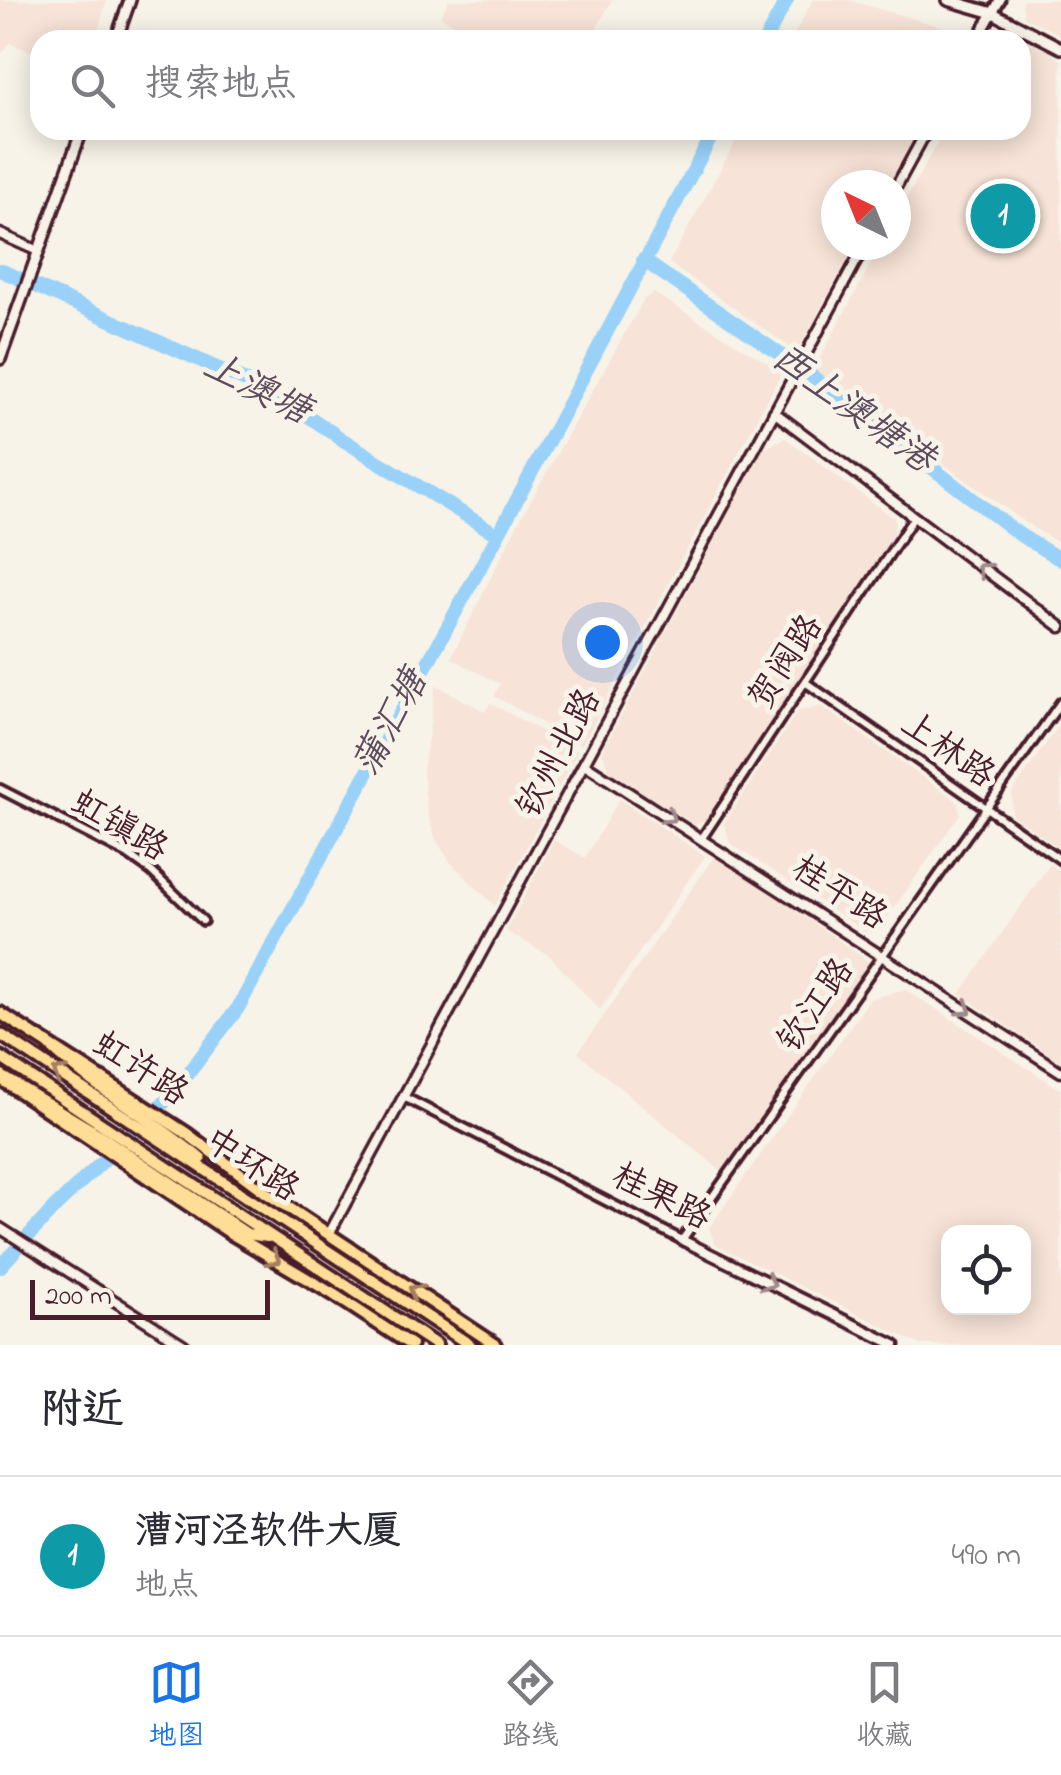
<!DOCTYPE html>
<html lang="zh">
<head>
<meta charset="utf-8">
<style>
	:root { --surface:#fff; --page:#f7f7f7; --text:#2b2b33; --muted:#7c7c81; --line:#e1e1e2; --accent:#1a73e8 }
	body { margin:0; font-family:"Indie Flower","LXGW WenKai TC",sans-serif; background:var(--page); color:var(--text) }
	.controls { position:absolute; right:30px; bottom:30px; display:grid; overflow:hidden; border-radius:20px; box-shadow:0 5px 25px #0003 }
	.controls button { width:90px; height:90px; display:grid; place-items:center; padding:0; border:0; border-bottom:2px solid var(--line); background:var(--surface); color:var(--text); font:50px sans-serif }
	.compass { position:absolute; left:821px; top:170px; width:90px; height:90px; border-radius:50%; background:var(--surface); box-shadow:0 5px 25px #0003; rotate:317deg }
	.scale { position:absolute; left:30px; bottom:25px; width:240px; box-sizing:border-box; padding-left:10px; border:5px solid #4a1f2b; border-top:0; font-size:28px; line-height:35px; white-space:nowrap; color:#4a1f2b; -webkit-text-stroke:8px #f7f3e8; paint-order:stroke }
	.you { position:absolute; left:602px; top:642px; width:35px; height:35px; margin:-25px; border:8px solid #fff; border-radius:50%; background:#1a73e8; box-shadow:0 0 0 15px #1a73e833 }
	.badge { display:grid; place-items:center; width:65px; height:65px; border-radius:50%; background:var(--accent); color:#fff; font-size:32px; font-weight:700 }
	.pin { position:absolute; translate:-50% -50%; border:5px solid #fff; box-shadow:0 2px 10px #0006 }
	.list { margin:0; padding:0; list-style:none }
	h2 { display:flex; justify-content:space-between; align-items:center; height:130px; margin:0; padding:0 40px; font-size:42px }
	h2 small { font-size:32px; font-weight:400; color:var(--muted) }
	.list li { display:grid; grid-template-columns:65px 1fr auto; gap:30px; align-items:center; box-sizing:border-box; height:160px; padding:0 40px; border-top:2px solid var(--line) }
	.list b { display:block; font-size:38px; white-space:nowrap }
	.list p { margin:0; font-size:32px; white-space:nowrap; color:var(--muted) }
	.list em { font-size:32px; font-style:normal; color:var(--muted) }
	.icon { flex:none; width:55px; height:55px; fill:none; stroke:currentColor; stroke-width:2; stroke-linecap:round; stroke-linejoin:round }
	.map { position:relative; flex:none; width:1061px; height:1345px; overflow:hidden }
	.search { position:absolute; background:var(--surface); box-shadow:0 5px 25px #0003; left:30px; right:30px; top:30px; height:110px; display:flex; align-items:center; gap:25px; box-sizing:border-box; padding:0 35px; border-radius:30px; color:var(--muted); font-size:38px }
	.sheet { height:290px; background:var(--surface) }
	nav { display:flex; justify-content:space-around; align-items:center; box-sizing:border-box; height:140px; border-top:2px solid var(--line); background:var(--surface); font-size:28px; color:var(--muted) }
	nav a { display:grid; justify-items:center; gap:5px }
	nav .on { color:var(--accent) }
	.map>svg:first-child { display:block }
</style>
</head>
<body>
<div class="map">
<svg width="1061" height="1345" viewBox="0 0 1061 1345">
	<rect width="100%" height="100%" fill="#f7f3e8"/>
	<filter id="ink" filterUnits="userSpaceOnUse"><feTurbulence type="fractalNoise" baseFrequency=".01" numOctaves="2"/><feDisplacementMap in="SourceGraphic" scale="20" xChannelSelector="R" yChannelSelector="G"/><feConvolveMatrix kernelMatrix="1 2 1 2 8 2 1 2 1" color-interpolation-filters="sRGB"/></filter>
	<g filter="url(#ink)">
		<path fill="#f7e3d7" fill-rule="evenodd" d="M 0,0 L 107,0 L 95,40 L 40,40 L 40,55 L 10,43 L 0,55 Z
			M 449,0 L 612,0 L 590,40 L 481,40 L 440,16 Z
			M 813,0 L 847,0 L 953,30 L 959,40 L 791,40 Z
			M 1022,0 L 1061,0 L 1061,35 L 1024,17 Z
			M 1018,38 L 1048,51 L 1061,60 L 1061,544 L 1032,527 L 813,371 L 881,245 L 896,245 L 896,218 L 944,130 L 1021,130 L 1021,40 L 1014,40 Z
			M 742,130 L 918,130 L 888,185 L 836,185 L 836,245 L 855,245 L 797,352 L 669,263 Z
			M 654,293 L 782,372 L 582,745 L 494,696 L 500,684 L 451,658 L 516,527 L 644,299 Z
			M 785,438 L 895,519 L 894,534 L 705,821 L 695,825 L 609,770 L 602,752 L 763,449 Z
			M 436,685 L 485,712 L 490,703 L 578,751 L 495,906 L 451,863 L 436,840 L 427,811 L 423,772 Z
			M 822,707 L 957,801 L 960,814 L 880,928 L 866,932 L 730,843 L 724,823 L 798,711 Z
			M 1061,722 L 1061,849 L 1012,815 L 1012,793 Z
			M 619,799 L 705,856 L 600,1010 L 549,955 L 506,931 L 554,840 L 585,858 Z
			M 716,854 L 872,964 L 725,1174 L 578,1053 Z
			M 1050,864 L 1061,872 L 1061,1062 L 960,994 Z
			M 905,989 L 1061,1090 L 1061,1345 L 921,1345 L 715,1244 L 709,1228 L 870,999 ZM 948,1232 L 1024,1232 L 1024,1308 L 948,1308 Z"/>
		<g fill="none" stroke-linecap="round" stroke-linejoin="round">
			<path stroke="#99d1f8" stroke-width="14" d="M 765,40 L 787,0
				M 643,260 L 813,377 L 1020,535 L 1061,560
				M 0,270 L 279,396 L 343,440 L 498,535
				M 0,1267 L 55,1207 L 172,1095 L 238,1008 L 498,535 L 715,130"/>
			<defs>
				<path id="minor" d="M 805,682 L 1061,860
					M 0,789 L 127,854 L 151,871 L 203,921
					M 702,838 L 914,517
					M 404,1097 L 682,1240 L 1061,702"/>
				<path id="tertiary" d="M 977,40 L 1000,0
					M 896,187 L 927,130
					M 0,234 L 38,251
					M 774,412 L 1061,627
					M 586,765 L 1061,1072
					M 0,1228 L 184,1345
					M 329,1234 L 865,245
					M 682,1240 L 895,1345"/>
				<path id="secondary" d="M 948,0 L 993,13 L 1061,48
					M 116,40 L 130,0
					M 0,359 L 82,130"/>
				<path id="primary" d="M 0,1013 L 186,1133 L 265,1192 L 496,1345
					M 4,1081 L 232,1234 L 333,1294 L 411,1345"/>
				<path id="trunk" d="M 0,1034 L 470,1345
					M 50,1046 C 95,1089 153,1119 201,1159
					M 0,1057 L 436,1345
					M 0,1075 L 98,1134 L 247,1234 L 268,1237"/>
			</defs>
			<use href="#minor" stroke="#4a1f2b" stroke-width="14"/>
			<use href="#tertiary" stroke="#4a1f2b" stroke-width="15"/>
			<use href="#secondary" stroke="#4a1f2b" stroke-width="16"/>
			<use href="#primary" stroke="#4a1f2b" stroke-width="18"/>
			<use href="#trunk" stroke="#4a1f2b" stroke-width="18"/>
			<use href="#minor" stroke="#f7f3e8" stroke-width="6"/>
			<use href="#tertiary" stroke="#f7f3e8" stroke-width="8"/>
			<use href="#secondary" stroke="#f7f3e8" stroke-width="9"/>
			<use href="#primary" stroke="#fedd96" stroke-width="10"/>
			<use href="#trunk" stroke="#fedd96" stroke-width="10"/>
		</g>
		<defs><path id="oneway-chevron" d="M-2-3.5L2.5 0L-2 3.5" fill="none" stroke-width="1.6" stroke-linecap="round" stroke-linejoin="round" transform="scale(2.5)"/></defs>
		<g stroke="#a0898a">
			<use href="#oneway-chevron" transform="translate(983 569) rotate(-143)"/>
			<use href="#oneway-chevron" transform="translate(669 817) rotate(32)"/>
			<use href="#oneway-chevron" transform="translate(965 1009) rotate(33)"/>
			<use href="#oneway-chevron" transform="translate(769 1283) rotate(26)"/>
		</g>
		<g stroke="#a47e60">
			<use href="#oneway-chevron" transform="translate(59 1073) rotate(-147)"/>
			<use href="#oneway-chevron" transform="translate(274 1259) rotate(30)"/>
			<use href="#oneway-chevron" transform="translate(415 1291) rotate(-146)"/>
		</g>
	</g>
	<g text-anchor="middle" dominant-baseline="central" stroke-width="10" stroke-linejoin="round" paint-order="stroke">
		<g font-size="35" fill="#4a1f2b" stroke="#f7f3e8">
			<text transform="translate(787 663) rotate(-57)">贺阀路</text>
			<text transform="translate(947 751) rotate(35)">上林路</text>
			<text transform="translate(560 754) rotate(-62)">钦州北路</text>
			<text transform="translate(119 827) rotate(31)">虹镇路</text>
			<text transform="translate(839 894) rotate(33)">桂平路</text>
			<text transform="translate(817 1006) rotate(-55)">钦江路</text>
			<text transform="translate(140 1070) rotate(33)">虹许路</text>
			<text transform="translate(251 1166) rotate(33)">中环路</text>
			<text transform="translate(661 1198) rotate(27)">桂果路</text>
		</g>
		<g font-size="38" font-style="italic" fill="#5e4c5e" stroke="#f7f3e8">
			<text transform="translate(256 390) rotate(27)">上澳塘</text>
			<text transform="translate(852 410) rotate(36)">西上澳塘港</text>
			<text transform="translate(392 724) rotate(-61)">蒲汇塘</text>
		</g>
	</g>
</svg>
<div class="controls">
<button><svg class="icon" aria-label="locate" viewBox="0 0 24 24"><circle cx="12" cy="12" r="6"/><path d="M12 2v4M12 18v4M2 12h4M18 12h4"/></svg></button>
</div>
<svg class="compass" viewBox="-18 -18 36 36"><path d="M0-13l5 13h-10z" fill="#e53935"/><path d="M0 13l5-13h-10z" fill="#7c7c81"/></svg>
<div class="scale">200 m</div>
<div class="you"></div>
<div class="pin badge" style="left:1003px;top:216px;background:#0f9aa8">1</div>
<div class="search"><svg class="icon" aria-label="search" viewBox="0 0 24 24"><circle cx="10" cy="10" r="6"/><path d="M15 15l6 6"/></svg>搜索地点</div>
</div>
<section class="sheet">
<h2>附近<small></small></h2>
<ul class="list">
<li><span class="badge" style="background:#0f9aa8">1</span><div><b>漕河泾软件大厦</b><p>地点</p></div><em>490 m</em></li>
</ul>
</section>
<nav>
<a class="on"><svg class="icon" aria-label="map" viewBox="0 0 24 24"><path d="M3 6l6-2 6 2 6-2v14l-6 2-6-2-6 2zM9 4v14M15 6v14"/></svg>地图</a>
<a><svg class="icon" aria-label="directions" viewBox="0 0 24 24"><path d="M12 3l9 9-9 9-9-9zM9 14v-3h6M13 9l2 2-2 2"/></svg>路线</a>
<a><svg class="icon" aria-label="saved" viewBox="0 0 24 24"><path d="M7 4h10v16l-5-4-5 4z"/></svg>收藏</a>
</nav>
</body>
</html>
